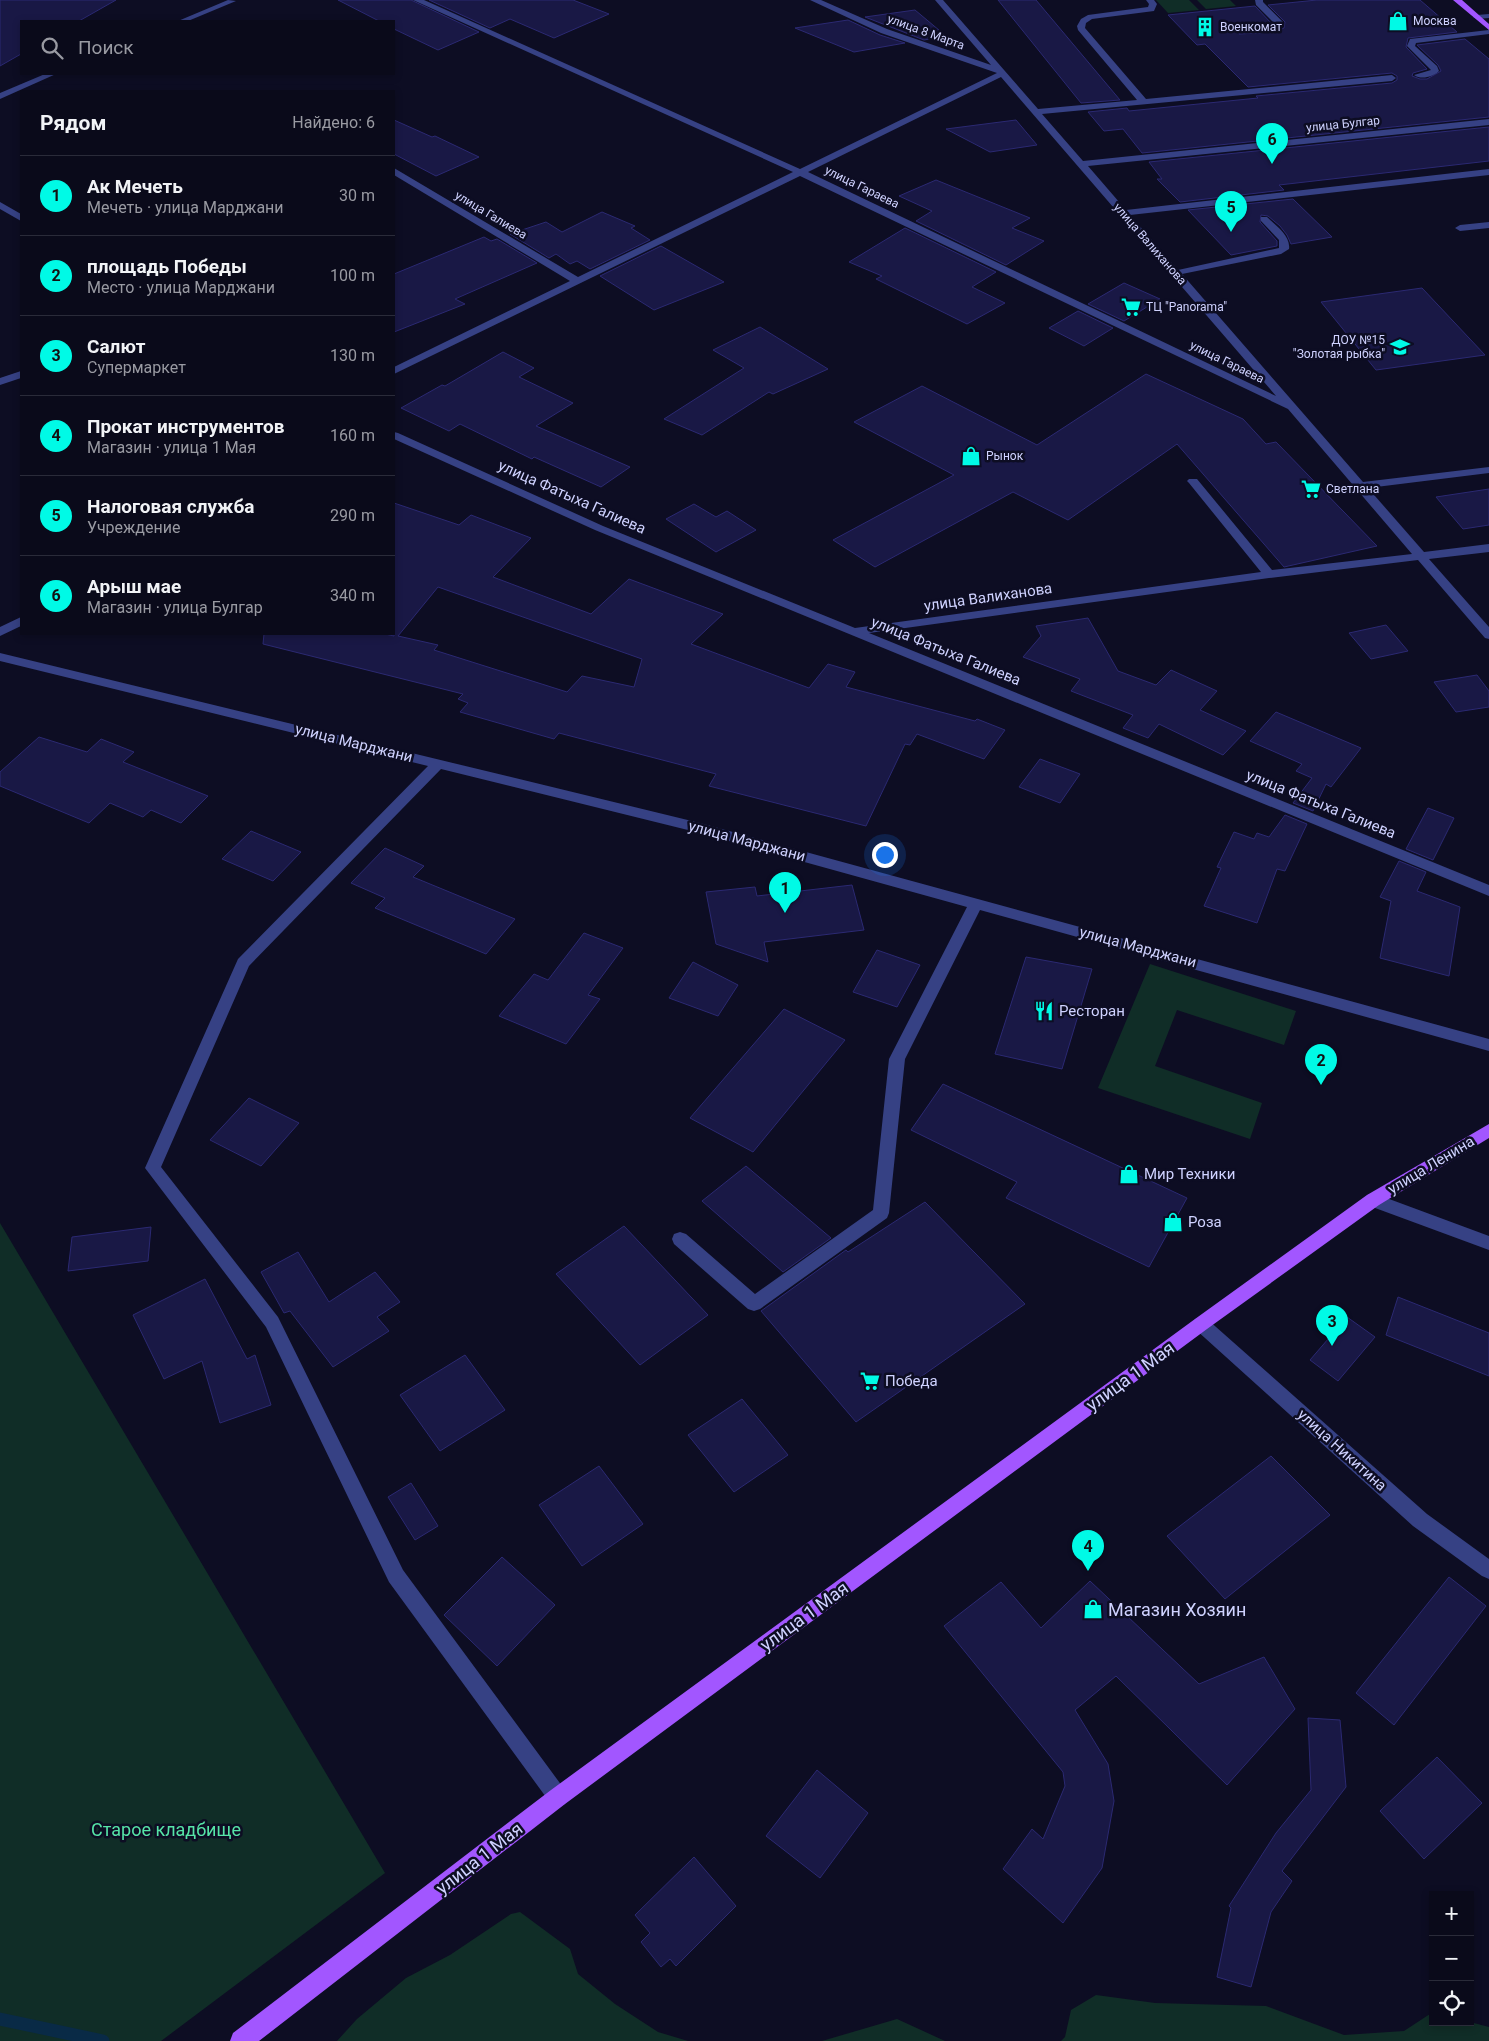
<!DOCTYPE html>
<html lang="ru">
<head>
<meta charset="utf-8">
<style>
	:root { --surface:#0a0a1a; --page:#181827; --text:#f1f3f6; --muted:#999aa2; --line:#2a2b39; --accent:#00fae6 }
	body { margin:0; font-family:Roboto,sans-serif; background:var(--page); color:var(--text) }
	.controls { position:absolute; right:15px; bottom:15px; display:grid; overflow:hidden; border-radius:0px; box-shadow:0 2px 8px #0003 }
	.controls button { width:45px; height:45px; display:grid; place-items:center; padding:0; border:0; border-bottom:1px solid var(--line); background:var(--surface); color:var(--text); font:25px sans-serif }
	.you { position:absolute; left:884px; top:854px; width:18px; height:18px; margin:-12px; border:4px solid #fff; border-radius:50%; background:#1a73e8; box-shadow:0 0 0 8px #1a73e833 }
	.badge { display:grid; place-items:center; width:32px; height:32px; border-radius:50%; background:var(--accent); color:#111; font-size:16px; font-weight:700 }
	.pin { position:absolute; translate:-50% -41px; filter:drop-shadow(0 1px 2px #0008) }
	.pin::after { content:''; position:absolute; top:26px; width:18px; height:15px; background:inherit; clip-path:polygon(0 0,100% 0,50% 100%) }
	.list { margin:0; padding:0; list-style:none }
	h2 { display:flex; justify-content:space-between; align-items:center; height:65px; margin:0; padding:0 20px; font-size:21px }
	h2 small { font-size:16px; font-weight:400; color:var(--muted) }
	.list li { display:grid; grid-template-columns:32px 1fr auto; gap:15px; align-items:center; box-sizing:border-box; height:80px; padding:0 20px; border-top:1px solid var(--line) }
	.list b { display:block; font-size:19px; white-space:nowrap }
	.list p { margin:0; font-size:16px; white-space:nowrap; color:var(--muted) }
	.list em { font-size:16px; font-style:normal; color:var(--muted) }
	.icon { flex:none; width:28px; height:28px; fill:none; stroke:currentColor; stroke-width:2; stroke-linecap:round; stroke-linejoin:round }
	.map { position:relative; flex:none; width:1489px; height:2041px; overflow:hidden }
	.search { position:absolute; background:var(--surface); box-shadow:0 2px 8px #0003; left:20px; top:20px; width:375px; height:55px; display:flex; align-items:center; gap:12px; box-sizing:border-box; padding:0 18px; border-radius:0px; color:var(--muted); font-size:19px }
	.panel { position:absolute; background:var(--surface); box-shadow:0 2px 8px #0003; left:20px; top:90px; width:375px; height:545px; border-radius:0px }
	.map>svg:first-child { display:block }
</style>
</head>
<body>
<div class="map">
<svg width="1489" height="2041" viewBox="0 0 1489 2041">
	<rect width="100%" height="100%" fill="#0d0d23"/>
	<path fill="#102d27" d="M 1156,0 L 1189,0 L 1199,10 L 1168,13 Z
		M 1197,0 L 1230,0 L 1236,6 L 1206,9 Z
		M 1150,964 L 1296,1011 L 1284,1045 L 1177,1010 L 1155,1066 L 1262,1103 L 1250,1139 L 1098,1088 Z
		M 0,1223 L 385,1873 L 161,2041 L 0,2041 Z
		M 520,1912 L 570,1949 L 578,1974 L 615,2004 L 658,2032 L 688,2041 L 337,2041 L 357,2019 L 406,1978 L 450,1955 L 511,1914 Z
		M 1096,1995 L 1155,2003 L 1266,2006 L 1344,2035 L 1404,2031 L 1433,2012 L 1433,2022 L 1470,2022 L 1489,2027 L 1489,2041 L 1061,2041 L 1065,2037 L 1071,2010 Z
		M 897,2019 L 945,2041 L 820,2041 L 822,2041 Z"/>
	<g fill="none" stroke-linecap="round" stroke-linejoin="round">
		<path stroke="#092a46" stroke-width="13" d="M 0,2019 L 103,2041"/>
	</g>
	<path fill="#191845" stroke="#2b2972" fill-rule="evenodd" d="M 0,0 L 116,0 L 79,21 L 21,21 L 21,54 L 0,66 Z
		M 338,0 L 411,0 L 479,32 L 438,50 L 394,29 L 394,21 L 379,21 Z
		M 429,0 L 573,0 L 609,14 L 554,38 L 510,19 L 490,28 Z
		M 998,0 L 1036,0 L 1120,100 L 1081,103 Z
		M 1317,0 L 1420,0 L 1457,32 L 1408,38 L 1406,47 L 1427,69 L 1413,73 L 1412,76 L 1420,79 L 1427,79 L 1441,71 L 1438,65 L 1417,45 L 1465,39 L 1489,59 L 1489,117 L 1142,153 L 1123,129 L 1104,131 L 1088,112 L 1127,108 L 1129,111 L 1258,98 L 1256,96 L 1392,83 L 1397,80 L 1397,76 L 1392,73 L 1248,87 L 1205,44 L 1197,45 L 1168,15 L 1255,6 L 1272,24 L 1240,27 L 1239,34 L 1275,32 L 1284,28 L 1285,22 L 1268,5 Z
		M 915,10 L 946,36 L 924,40 L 865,17 Z
		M 848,20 L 880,35 L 905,43 L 854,52 L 795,28 Z
		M 394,120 L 432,137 L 435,136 L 479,157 L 436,176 L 394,154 Z
		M 1016,120 L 1037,145 L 990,152 L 946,129 Z
		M 1489,127 L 1489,161 L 1279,185 L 1284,190 L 1180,202 L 1157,179 L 1162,179 L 1149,162 Z
		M 936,180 L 1030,218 L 1012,228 L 1044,241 L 1006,265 L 916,221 L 932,211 L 899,196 Z
		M 1293,199 L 1332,237 L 1291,244 L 1287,235 L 1280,226 L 1268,216 L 1261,215 L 1260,222 L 1277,241 L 1277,246 L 1231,255 L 1188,210 Z
		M 602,212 L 635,226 L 631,228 L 650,240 L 590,269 L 577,261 L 570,264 L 556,254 L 549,258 L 510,234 L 546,222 L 562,232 Z
		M 905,228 L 996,272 L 972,287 L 1005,303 L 967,324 L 876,279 L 882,276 L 849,262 Z
		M 484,237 L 491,241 L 497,239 L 537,263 L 455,299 L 465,304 L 394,332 L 394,274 Z
		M 661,246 L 724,282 L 654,310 L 600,276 Z
		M 1124,283 L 1160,299 L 1124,321 L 1088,304 Z
		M 1422,288 L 1485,355 L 1376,370 L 1321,302 Z
		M 1078,311 L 1113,328 L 1084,346 L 1049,328 Z
		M 760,327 L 828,369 L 773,394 L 769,392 L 702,435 L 664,419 L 744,368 L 713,350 Z
		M 503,352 L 534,368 L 519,377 L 573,403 L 536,426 L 630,467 L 601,487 L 534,457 L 532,459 L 460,424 L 449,431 L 401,408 L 442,385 L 445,386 Z
		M 1146,374 L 1243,419 L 1266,444 L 1276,442 L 1377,546 L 1284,567 L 1177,444 L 1068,520 L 1013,492 L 875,567 L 833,540 L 954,475 L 854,422 L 922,386 L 1037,445 Z
		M 1489,489 L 1489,525 L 1463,529 L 1436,497 Z
		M 394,503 L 459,525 L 471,515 L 531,538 L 493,577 L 591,614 L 629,579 L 723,614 L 691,644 L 809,688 L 828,664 L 855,672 L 846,687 L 975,721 L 977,719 L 1005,730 L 984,759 L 917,734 L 910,745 L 905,744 L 866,826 L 709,786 L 716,774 L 559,733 L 554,739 L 460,712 L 468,703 L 458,699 L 463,694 L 263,644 L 264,634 L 385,634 L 394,636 ZM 438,587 L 642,659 L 634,687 L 582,676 L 567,692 L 434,650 L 438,645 L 398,636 Z
		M 694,504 L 716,517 L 727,511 L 756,530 L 716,552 L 666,519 Z
		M 1088,618 L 1118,671 L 1156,685 L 1171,670 L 1217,691 L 1200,710 L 1246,731 L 1223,755 L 1159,724 L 1148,738 L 1123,728 L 1133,715 L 1071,691 L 1080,679 L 1023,657 L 1041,636 L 1036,626 Z
		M 1386,625 L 1408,651 L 1371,659 L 1349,633 Z
		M 1477,675 L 1489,691 L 1489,707 L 1456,712 L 1434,682 Z
		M 1276,712 L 1361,748 L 1331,787 L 1326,784 L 1313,811 L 1293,803 L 1312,778 L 1296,771 L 1302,764 L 1250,741 Z
		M 39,737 L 87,752 L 101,739 L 134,752 L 123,762 L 208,796 L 181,823 L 151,810 L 143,817 L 110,803 L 89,823 L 0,786 L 0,772 Z
		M 1040,759 L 1080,774 L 1060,803 L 1019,787 Z
		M 1428,808 L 1454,818 L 1433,860 L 1406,849 Z
		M 1285,815 L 1307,824 L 1285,871 L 1277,869 L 1257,923 L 1204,906 L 1221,868 L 1217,867 L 1234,832 L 1254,839 L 1257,833 L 1269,837 Z
		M 251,831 L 301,852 L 273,881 L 222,859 Z
		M 385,848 L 424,866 L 413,877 L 515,919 L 486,954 L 375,908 L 385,898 L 351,883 Z
		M 1399,861 L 1426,872 L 1417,891 L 1460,907 L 1449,976 L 1380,958 L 1391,901 L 1380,897 Z
		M 852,885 L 864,930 L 764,942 L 768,962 L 716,944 L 706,892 L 755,887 L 757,896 Z
		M 584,933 L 623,948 L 588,995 L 600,999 L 566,1044 L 499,1016 L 534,974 L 548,980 Z
		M 877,950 L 920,965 L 897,1007 L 853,992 Z
		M 1026,957 L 1092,969 L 1062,1069 L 995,1054 Z
		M 693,962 L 738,985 L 718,1016 L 669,998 Z
		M 784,1009 L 845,1040 L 753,1152 L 690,1118 Z
		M 943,1084 L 1187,1198 L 1149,1267 L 1006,1198 L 1017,1182 L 911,1130 Z
		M 249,1098 L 299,1123 L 261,1166 L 210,1140 Z
		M 746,1166 L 831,1238 L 783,1272 L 702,1201 Z
		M 925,1202 L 1025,1304 L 856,1422 L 761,1311 L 846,1250 L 848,1252 Z
		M 624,1226 L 708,1315 L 640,1365 L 556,1274 Z
		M 151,1227 L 148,1261 L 68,1271 L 72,1237 Z
		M 298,1252 L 329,1302 L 375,1272 L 400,1302 L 377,1317 L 389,1331 L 333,1367 L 290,1311 L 284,1313 L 261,1272 Z
		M 205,1279 L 247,1359 L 255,1355 L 271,1405 L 220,1423 L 202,1361 L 164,1379 L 133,1315 Z
		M 1398,1297 L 1489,1333 L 1489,1376 L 1386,1335 Z
		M 1347,1317 L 1375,1337 L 1338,1381 L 1310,1360 Z
		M 465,1355 L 505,1410 L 440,1451 L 400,1395 Z
		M 742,1399 L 788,1455 L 734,1492 L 688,1435 Z
		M 1271,1456 L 1330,1515 L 1225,1599 L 1167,1536 Z
		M 599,1466 L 643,1524 L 582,1566 L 539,1505 Z
		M 411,1483 L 438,1526 L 415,1540 L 388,1497 Z
		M 502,1557 L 555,1605 L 497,1666 L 444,1615 Z
		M 1449,1577 L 1486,1606 L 1394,1725 L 1356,1693 Z
		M 1090,1581 L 1199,1684 L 1264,1657 L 1295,1709 L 1227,1785 L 1116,1676 L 1075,1710 L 1108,1764 L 1114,1801 L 1102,1868 L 1063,1923 L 1003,1869 L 1032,1829 L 1043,1839 L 1065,1786 L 1063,1772 L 944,1626 L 1001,1582 L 1041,1628 Z
		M 1308,1718 L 1340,1720 L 1346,1787 L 1282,1871 L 1292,1881 L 1271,1912 L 1251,1987 L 1217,1977 L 1231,1908 L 1229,1906 L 1276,1833 L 1311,1790 Z
		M 1437,1757 L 1482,1803 L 1424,1859 L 1380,1811 Z
		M 817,1770 L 868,1813 L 820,1878 L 766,1836 Z
		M 694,1857 L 736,1906 L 676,1966 L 670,1959 L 661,1967 L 641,1942 L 650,1933 L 635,1915 Z"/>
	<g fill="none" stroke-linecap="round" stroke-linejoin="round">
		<path fill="#364184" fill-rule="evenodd" d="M 228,0 L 236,1 L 188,21 L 178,21 Z
			M 413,0 L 424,0 L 800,169 L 997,73 L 881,33 L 810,0 L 821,0 L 887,29 L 991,65 L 935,0 L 943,0 L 1038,109 L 1137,100 L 1078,30 L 1077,26 L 1081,19 L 1088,15 L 1148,7 L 1149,4 L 1146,0 L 1154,0 L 1157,4 L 1154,11 L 1092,19 L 1086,23 L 1085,28 L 1146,99 L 1392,75 L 1396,78 L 1392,81 L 1042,114 L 1083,161 L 1489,119 L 1489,125 L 1088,166 L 1126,210 L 1489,169 L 1489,175 L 1130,215 L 1178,270 L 1279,248 L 1279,240 L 1261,221 L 1261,217 L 1267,217 C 1276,226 1291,236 1289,249 L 1281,254 L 1182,274 L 1363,482 L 1489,467 L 1489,473 L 1368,488 L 1424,552 L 1489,544 L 1489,552 L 1429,559 L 1489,627 L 1489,639 L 1485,638 L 1418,560 L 1269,578 L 869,633 L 1489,885 L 1489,896 L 595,530 L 394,439 L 394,432 L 398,433 L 603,526 L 855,628 L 1261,572 L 1189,483 L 1187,481 L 1189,479 L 1197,479 L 1272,570 L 1412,554 L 1288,409 L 800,176 L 394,374 L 394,367 L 570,281 L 394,175 L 394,168 L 578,277 L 793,172 ZM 1001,77 L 1276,396 L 808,172 Z
			M 1255,0 L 1263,0 L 1263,2 L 1283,22 L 1283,26 L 1275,30 L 1240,33 L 1240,29 L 1273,26 L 1275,24 L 1256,5 Z
			M 1489,14 L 1489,18 L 1477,19 L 1473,17 L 1477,15 Z
			M 1489,30 L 1489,34 L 1416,43 L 1415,46 L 1437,66 L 1439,71 C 1433,77 1421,80 1414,75 L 1431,70 L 1407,46 L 1410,39 Z
			M 45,74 L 56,74 L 0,99 L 0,93 Z
			M 0,202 L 21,214 L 21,221 L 0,209 Z
			M 1489,222 L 1489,228 L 1460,231 L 1455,228 L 1460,225 Z
			M 21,371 L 21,378 L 0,385 L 0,378 Z
			M 21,617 L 21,626 L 0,636 L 0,627 Z
			M 0,653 L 700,823 L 1489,1039 L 1489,1051 L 980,910 L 905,1059 L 889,1213 L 887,1218 L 760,1309 L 754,1311 L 748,1309 L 674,1244 L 672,1239 L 674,1234 L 680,1232 L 686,1234 L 755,1294 L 873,1210 L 889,1059 L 967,907 L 700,833 L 441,769 L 249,966 L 161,1167 L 278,1317 L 403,1570 L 565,1790 L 568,1797 L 565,1804 L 558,1807 L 551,1804 L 389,1582 L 266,1327 L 145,1168 L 238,959 L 428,766 L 0,661 Z
			M 1373,1193 L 1489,1236 L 1489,1250 L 1367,1205 L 1365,1200 L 1367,1195 Z
			M 1201,1317 L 1207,1319 L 1427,1514 L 1489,1559 L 1489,1579 L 1482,1576 L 1413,1526 L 1195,1329 L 1192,1324 L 1195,1319 Z"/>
		<path fill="#a256ff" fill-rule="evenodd" d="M 1453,0 L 1462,0 L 1489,24 L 1489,30 Z
			M 1489,1124 L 1489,1138 L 1379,1205 L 1207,1329 L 565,1804 L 259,2041 L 230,2041 L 233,2033 L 551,1790 L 1195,1319 L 1367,1195 Z"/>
	</g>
	<defs>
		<symbol id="shop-bare" viewBox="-9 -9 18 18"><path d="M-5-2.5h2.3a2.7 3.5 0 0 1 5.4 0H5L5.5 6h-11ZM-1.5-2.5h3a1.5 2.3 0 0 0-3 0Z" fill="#00fae6" stroke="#0d0d23" stroke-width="2.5" paint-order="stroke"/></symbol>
		<symbol id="building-bare" viewBox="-9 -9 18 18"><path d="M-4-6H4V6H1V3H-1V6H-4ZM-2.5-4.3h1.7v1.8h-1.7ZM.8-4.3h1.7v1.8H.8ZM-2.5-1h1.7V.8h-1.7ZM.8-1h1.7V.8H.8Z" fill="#00fae6" stroke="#0d0d23" stroke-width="2.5" paint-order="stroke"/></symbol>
		<symbol id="supermarket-bare" viewBox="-9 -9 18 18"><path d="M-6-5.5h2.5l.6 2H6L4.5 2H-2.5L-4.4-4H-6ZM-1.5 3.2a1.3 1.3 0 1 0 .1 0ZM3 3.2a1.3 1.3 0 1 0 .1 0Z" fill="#00fae6" stroke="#0d0d23" stroke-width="2.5" paint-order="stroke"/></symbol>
		<symbol id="school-bare" viewBox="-9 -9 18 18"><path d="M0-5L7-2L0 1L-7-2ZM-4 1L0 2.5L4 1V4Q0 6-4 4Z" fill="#00fae6" stroke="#0d0d23" stroke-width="2.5" paint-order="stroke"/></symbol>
		<symbol id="restaurant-bare" viewBox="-9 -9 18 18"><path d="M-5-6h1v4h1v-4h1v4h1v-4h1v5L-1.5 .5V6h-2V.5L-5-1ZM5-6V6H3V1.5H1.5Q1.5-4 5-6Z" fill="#00fae6" stroke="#0d0d23" stroke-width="2.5" paint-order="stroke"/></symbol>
	</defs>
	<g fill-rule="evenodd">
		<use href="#shop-bare" x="1384" y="7" width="28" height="28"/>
		<use href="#building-bare" x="1191" y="13" width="28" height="28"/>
		<use href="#supermarket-bare" x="1117" y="293" width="28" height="28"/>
		<use href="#school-bare" x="1386" y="333" width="28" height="28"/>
		<use href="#shop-bare" x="957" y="442" width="28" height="28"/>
		<use href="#supermarket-bare" x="1297" y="475" width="28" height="28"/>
		<use href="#restaurant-bare" x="1030" y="997" width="28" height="28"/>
		<use href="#shop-bare" x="1115" y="1160" width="28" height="28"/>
		<use href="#shop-bare" x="1159" y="1208" width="28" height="28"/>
		<use href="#supermarket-bare" x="856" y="1367" width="28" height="28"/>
		<use href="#shop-bare" x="1079" y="1595" width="28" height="28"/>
	</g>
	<g text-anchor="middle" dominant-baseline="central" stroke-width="5" stroke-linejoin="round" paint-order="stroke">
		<g font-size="12" fill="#cfd2ff" stroke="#0d0d23" text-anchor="start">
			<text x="1413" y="21">Москва</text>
			<text x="1220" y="27">Военкомат</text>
			<text x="1146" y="307">ТЦ "Panorama"</text>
			<text x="1385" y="340" text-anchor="end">ДОУ №15<tspan x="1385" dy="14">"Золотая рыбка"</tspan></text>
			<text x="986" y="456">Рынок</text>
			<text x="1326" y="489">Светлана</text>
		</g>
		<g font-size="12" fill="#cfd2ff" stroke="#0d0d23">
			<text transform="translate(926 32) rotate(20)">улица 8 Марта</text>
			<text transform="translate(1343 124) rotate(-6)">улица Булгар</text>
			<text transform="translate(862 187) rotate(26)">улица Гараева</text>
			<text transform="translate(491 215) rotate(31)">улица Галиева</text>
			<text transform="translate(1150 244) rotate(49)">улица Валиханова</text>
			<text transform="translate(1227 362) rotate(26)">улица Гараева</text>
		</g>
		<g font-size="15" fill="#cfd2ff" stroke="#0d0d23">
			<text transform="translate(572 497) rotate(24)">улица Фатыха Галиева</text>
			<text transform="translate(988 597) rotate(-8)">улица Валиханова</text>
			<text transform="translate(946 651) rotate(22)">улица Фатыха Галиева</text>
			<text transform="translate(354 743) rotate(14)">улица Марджани</text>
			<text transform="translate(1321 804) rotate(22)">улица Фатыха Галиева</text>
			<text transform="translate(747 841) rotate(15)">улица Марджани</text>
			<text transform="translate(1138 947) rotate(15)">улица Марджани</text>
			<text transform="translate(1431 1165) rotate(-31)">улица Ленина</text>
			<text transform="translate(1342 1450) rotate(42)">улица Никитина</text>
		</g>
		<g font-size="15" fill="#cfd2ff" stroke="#0d0d23" text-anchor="start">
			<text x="1059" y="1011">Ресторан</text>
			<text x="1144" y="1174">Мир Техники</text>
			<text x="1188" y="1222">Роза</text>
			<text x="885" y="1381">Победа</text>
		</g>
		<g font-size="18" fill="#cfd2ff" stroke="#0d0d23">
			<text transform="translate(1130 1376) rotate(-36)">улица 1 Мая</text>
			<text transform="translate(804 1616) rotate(-36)">улица 1 Мая</text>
			<text transform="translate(479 1858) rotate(-38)">улица 1 Мая</text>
		</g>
		<g font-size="18" fill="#cfd2ff" stroke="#0d0d23" text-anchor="start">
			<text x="1108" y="1609">Магазин Хозяин</text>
		</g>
		<g font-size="18" fill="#56e4a7" stroke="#0d0d23">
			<text x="166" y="1829">Старое кладбище</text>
		</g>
	</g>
</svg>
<div class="controls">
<button>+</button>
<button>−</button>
<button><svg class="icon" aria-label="locate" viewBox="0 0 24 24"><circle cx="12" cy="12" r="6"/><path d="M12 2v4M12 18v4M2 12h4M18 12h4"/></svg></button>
</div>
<div class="you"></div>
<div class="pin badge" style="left:785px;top:913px">1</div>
<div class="pin badge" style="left:1321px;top:1085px">2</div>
<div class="pin badge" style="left:1332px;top:1346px">3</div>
<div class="pin badge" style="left:1088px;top:1571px">4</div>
<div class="pin badge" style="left:1231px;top:232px">5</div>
<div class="pin badge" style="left:1272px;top:164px">6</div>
<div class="search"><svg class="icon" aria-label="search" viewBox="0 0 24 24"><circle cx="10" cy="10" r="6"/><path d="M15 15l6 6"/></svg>Поиск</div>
<section class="panel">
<h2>Рядом<small>Найдено: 6</small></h2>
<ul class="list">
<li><span class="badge">1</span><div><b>Ак Мечеть</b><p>Мечеть · улица Марджани</p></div><em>30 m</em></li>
<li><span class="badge">2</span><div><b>площадь Победы</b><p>Место · улица Марджани</p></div><em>100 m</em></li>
<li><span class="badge">3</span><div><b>Салют</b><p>Супермаркет</p></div><em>130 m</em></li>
<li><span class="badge">4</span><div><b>Прокат инструментов</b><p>Магазин · улица 1 Мая</p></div><em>160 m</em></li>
<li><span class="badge">5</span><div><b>Налоговая служба</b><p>Учреждение</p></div><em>290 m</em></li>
<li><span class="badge">6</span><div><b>Арыш мае</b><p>Магазин · улица Булгар</p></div><em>340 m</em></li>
</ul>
</section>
</div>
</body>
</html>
